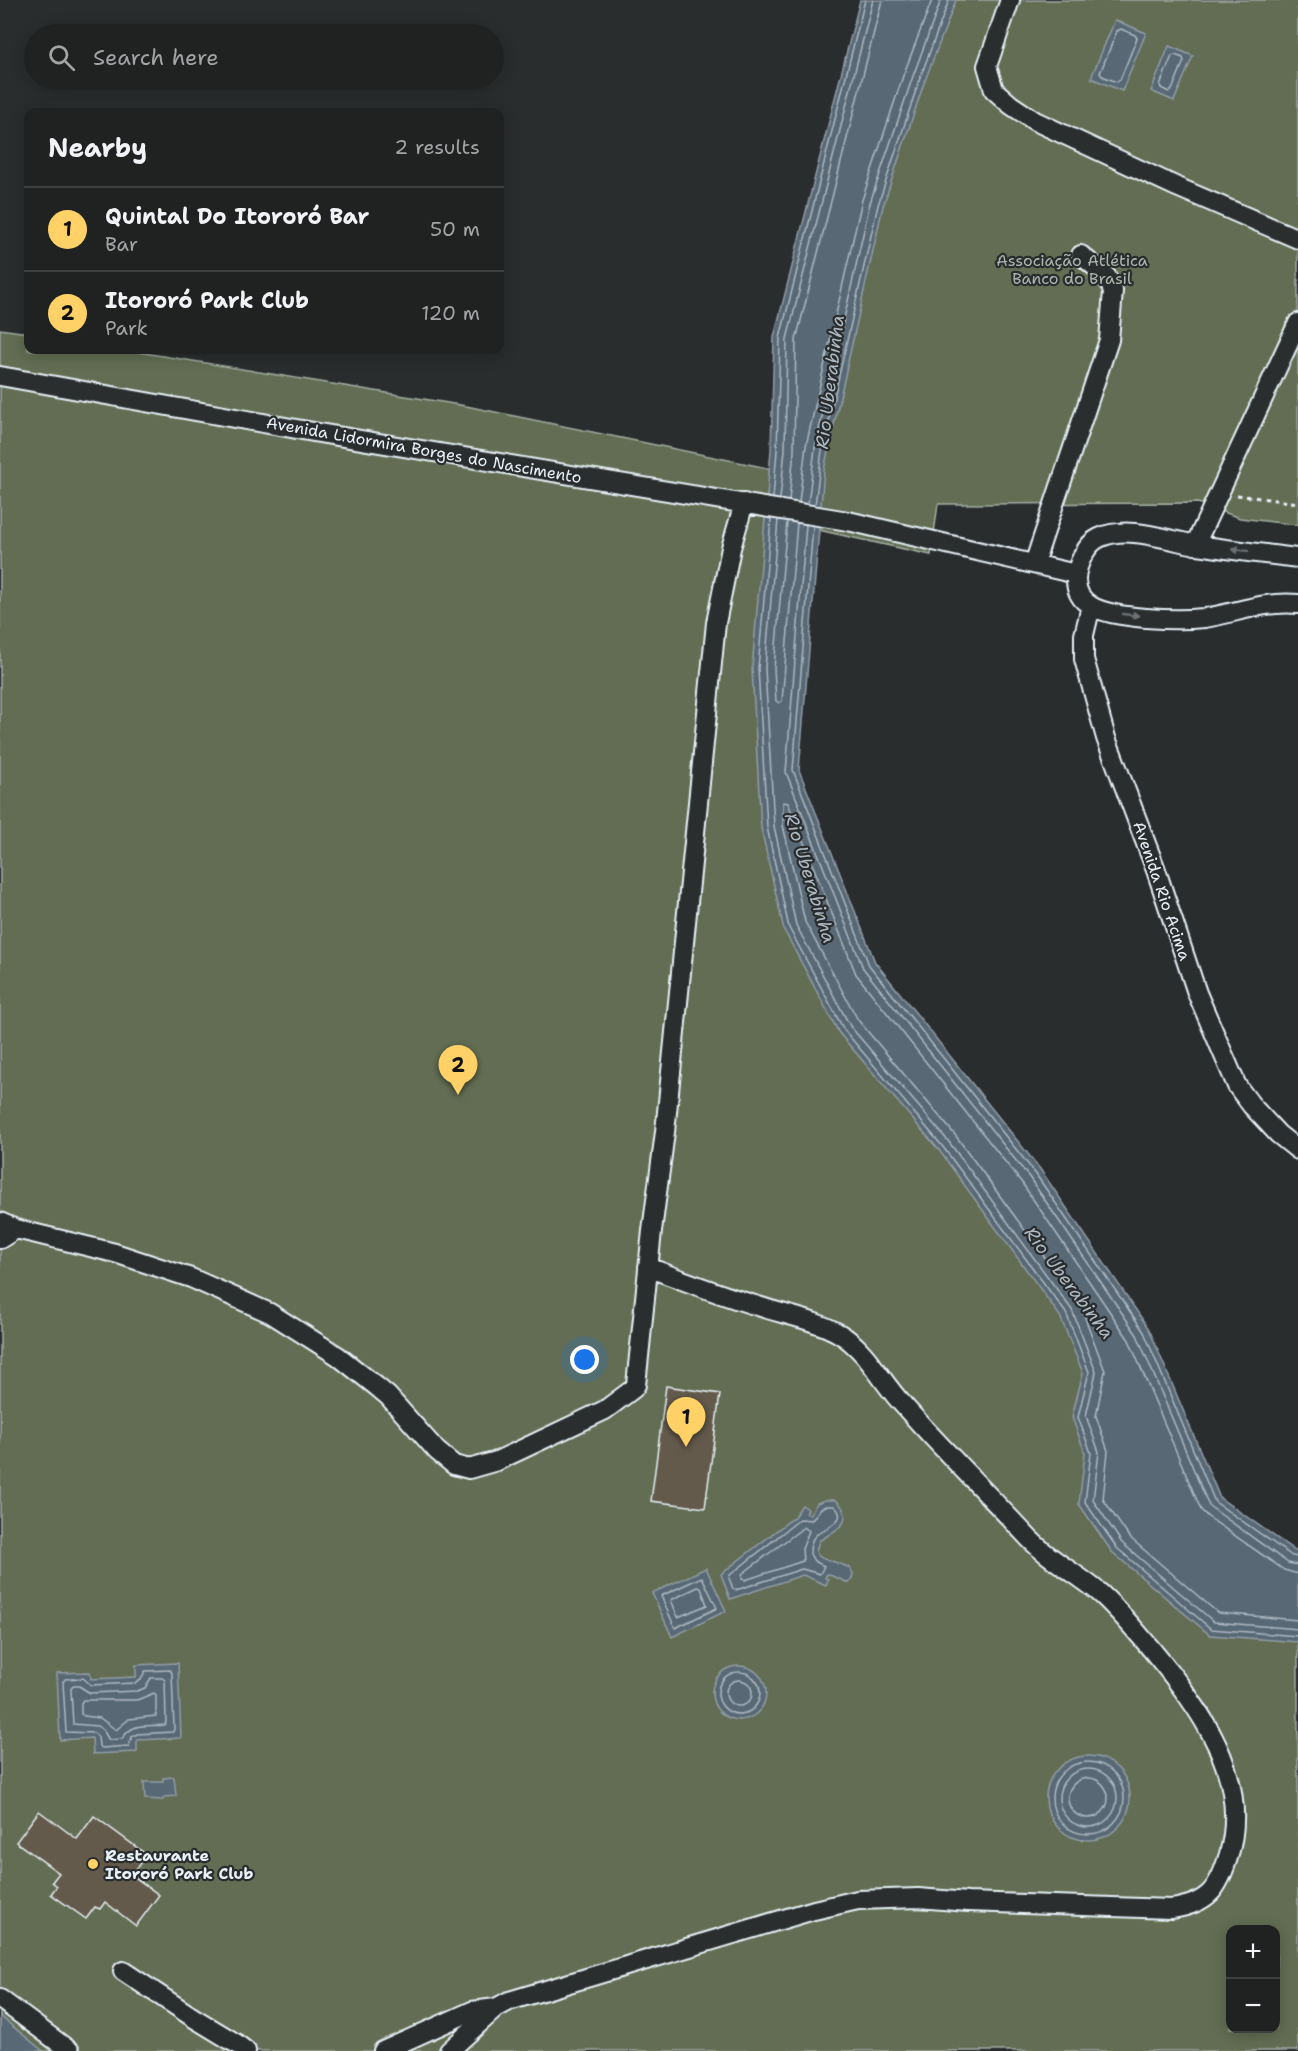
<!DOCTYPE html>
<html lang="en">
<head>
<meta charset="utf-8">
<style>
	:root { --surface:#202222; --page:#2d2f2f; --text:#f1f3f6; --muted:#a2a4a5; --line:#3d3f40; --accent:#ffd166 }
	body { margin:0; font-family:"Shantell Sans",sans-serif; background:var(--page); color:var(--text) }
	.controls { position:absolute; right:18px; bottom:18px; display:grid; overflow:hidden; border-radius:12px; box-shadow:0 3px 15px #0003 }
	.controls button { width:54px; height:54px; display:grid; place-items:center; padding:0; border:0; border-bottom:2px solid var(--line); background:var(--surface); color:var(--text); font:30px sans-serif }
	.you { position:absolute; left:585px; top:1360px; width:21px; height:21px; margin:-15px; border:4px solid #fff; border-radius:50%; background:#1a73e8; box-shadow:0 0 0 9px #1a73e833 }
	.badge { display:grid; place-items:center; width:39px; height:39px; border-radius:50%; background:var(--accent); color:#111; font-size:20px; font-weight:700 }
	.pin { position:absolute; translate:-50% -50px; filter:drop-shadow(0 2px 3px #0008) }
	.pin::after { content:''; position:absolute; top:32px; width:21px; height:18px; background:inherit; clip-path:polygon(0 0,100% 0,50% 100%) }
	.list { margin:0; padding:0; list-style:none }
	h2 { display:flex; justify-content:space-between; align-items:center; height:78px; margin:0; padding:0 24px; font-size:26px }
	h2 small { font-size:20px; font-weight:400; color:var(--muted) }
	.list li { display:grid; grid-template-columns:39px 1fr auto; gap:18px; align-items:center; box-sizing:border-box; height:84px; padding:0 24px; border-top:2px solid var(--line) }
	.list b { display:block; font-size:22px; white-space:nowrap }
	.list p { margin:0; font-size:20px; white-space:nowrap; color:var(--muted) }
	.list em { font-size:20px; font-style:normal; color:var(--muted) }
	.icon { flex:none; width:33px; height:33px; fill:none; stroke:currentColor; stroke-width:2; stroke-linecap:round; stroke-linejoin:round }
	.map { position:relative; flex:none; width:1298px; height:2051px; overflow:hidden }
	.search { position:absolute; background:var(--surface); box-shadow:0 3px 15px #0003; left:24px; top:24px; width:480px; height:66px; display:flex; align-items:center; gap:15px; box-sizing:border-box; padding:0 21px; border-radius:33px; color:var(--muted); font-size:22px }
	.panel { position:absolute; background:var(--surface); box-shadow:0 3px 15px #0003; left:24px; top:108px; width:480px; height:246px; border-radius:12px }
	.map>svg:first-child { display:block }
</style>
</head>
<body>
<div class="map">
<svg width="1298" height="2051" viewBox="0 0 1298 2051">
	<rect width="100%" height="100%" fill="#2a2d2e"/>
	<filter id="ink" filterUnits="userSpaceOnUse"><feTurbulence type="fractalNoise" baseFrequency=".0167" numOctaves="2"/><feDisplacementMap in="SourceGraphic" scale="12" xChannelSelector="R" yChannelSelector="G"/><feConvolveMatrix kernelMatrix="1 2 1 2 8 2 1 2 1" color-interpolation-filters="sRGB"/></filter>
	<g filter="url(#ink)">
		<path fill="#626d53" stroke="#a5afa6" stroke-width="1.5" fill-rule="evenodd" d="M 919,0 L 1298,0 L 1298,525 L 1240,518 L 1198,503 L 938,504 L 931,555 L 805,527 L 773,789 L 837,992 L 1298,1609 L 1298,2051 L 0,2051 L 0,329 L 28,333 L 28,350 L 126,350 L 466,406 L 811,477 ZM 1230,1930 L 1276,1930 L 1276,2028 L 1230,2028 Z"/>
		<path fill="#586774" stroke="#929ea9" stroke-width="1.5" d="M 860,0 L 956,0 L 924,83 L 883,206 L 828,451 L 824,470 L 799,770 L 875,962 L 1040,1169 L 1149,1329 L 1220,1498 L 1298,1553 L 1298,1642 L 1210,1635 L 1112,1552 L 1079,1504 L 1085,1453 L 1072,1417 L 1083,1373 L 1060,1316 L 939,1150 L 839,1033 L 784,930 L 761,828 L 752,668 L 771,450 L 774,337 Z
			M 1115,20 L 1146,33 L 1122,91 L 1091,78 Z
			M 1169,46 L 1193,56 L 1174,101 L 1151,91 Z
			M 825,1500 L 836,1500 C 858,1521 836,1530 819,1541 L 816,1551 L 818,1556 L 848,1567 L 853,1573 L 852,1579 L 849,1583 L 827,1574 L 825,1578 L 828,1579 L 826,1585 L 803,1575 L 730,1599 L 721,1574 L 794,1517 L 802,1505 L 808,1509 L 806,1513 L 809,1515 L 817,1503 Z
			M 706,1568 L 726,1611 L 672,1637 L 652,1593 Z
			M 178,1663 L 181,1738 L 137,1740 L 137,1752 L 93,1754 L 92,1738 L 60,1740 L 57,1673 L 90,1672 L 91,1679 L 136,1677 L 136,1665 Z
			M712 1693a27 27 0 1 1 54 0a27 27 0 1 1-54 0Z
			M1046 1798a42 42 0 1 1 84 0a42 42 0 1 1-84 0Z
			M 174,1777 L 176,1796 L 164,1797 L 163,1800 L 145,1799 L 144,1782 L 163,1782 L 163,1778 Z
			M 0,2016 L 43,2051 L 0,2051 Z"/>
		<g fill="none" stroke-linecap="round" stroke-linejoin="round">
			<path stroke="#aebac3" stroke-width="1.5" d="M 1121,29 L 1135,35 L 1137,38 L 1120,80 L 1117,82 L 1102,76 L 1100,73 L 1117,31 Z
				M 1175,55 L 1183,58 L 1184,61 L 1172,90 L 1169,92 L 1161,88 L 1160,85 L 1172,56 Z
				M 773,498 L 777,450 L 780,338 L 865,0
				M 780,499 L 785,450 L 787,339 L 873,0
				M 789,501 L 794,451 L 796,340 L 882,0
				M 799,502 L 806,446 L 862,200 L 903,76 L 932,0
				M 808,504 L 815,448 L 870,203 L 912,79 L 941,0
				M 815,505 L 822,450 L 878,205 L 919,81 L 949,0
				M 771,519 L 758,668 L 767,827 L 789,928 L 844,1030 L 943,1147 L 1066,1313 L 1089,1372 L 1078,1417 L 1091,1453 L 1085,1502 L 1117,1548 L 1211,1629 L 1298,1636
				M 778,520 L 765,668 L 774,826 L 796,925 L 850,1026 L 949,1142 L 1072,1310 L 1096,1372 L 1086,1416 L 1099,1452 L 1093,1500 L 1122,1543 L 1214,1622 L 1298,1629
				M 787,522 L 774,668 L 776,701 L 779,703 L 782,701 L 797,523
				M 806,525 L 786,772 L 863,968 L 1029,1177 L 1137,1335 L 1209,1506 L 1288,1563 L 1298,1565
				M 813,526 L 793,770 L 869,965 L 1035,1173 L 1144,1332 L 1215,1502 L 1292,1556 L 1298,1557
				M 826,1506 L 834,1506 C 851,1521 824,1527 815,1536 C 811,1540 810,1549 810,1554 L 814,1561 L 824,1566 L 820,1574 L 802,1569 L 736,1590 L 733,1589 L 729,1578 L 730,1575 L 800,1519 L 812,1520 L 821,1508 Z
				M 804,1527 L 809,1531 L 802,1549 L 803,1561 L 745,1580 L 742,1579 L 742,1574 Z
				M 1298,1574 L 1284,1570 L 1208,1517 L 1201,1510 L 1129,1340 L 1022,1183 L 856,974 L 788,803 L 783,802 L 783,825 L 805,922 L 858,1020 L 956,1136 L 1081,1307 L 1105,1371 L 1096,1416 L 1108,1451 L 1103,1499 L 1129,1537 L 1218,1613 L 1298,1620
				M 702,1577 L 717,1608 L 675,1628 L 661,1596 Z
				M 698,1587 L 701,1588 L 707,1605 L 678,1617 L 671,1600 Z
				M 170,1670 L 172,1673 L 174,1729 L 173,1732 L 137,1734 L 132,1737 L 129,1746 L 102,1748 L 99,1746 L 98,1737 L 94,1733 L 66,1732 L 63,1682 L 65,1679 L 83,1678 L 91,1685 L 136,1683 L 141,1680 L 145,1671 Z
				M718 1693a21 21 0 1 1 42 0a21 21 0 1 1-42 0Z
				M 151,1678 L 162,1678 L 165,1680 L 166,1722 L 165,1725 C 147,1727 133,1721 122,1739 L 109,1740 L 103,1730 L 97,1726 L 73,1724 L 71,1689 L 73,1686 L 79,1686 L 90,1693 L 137,1691 L 145,1688 Z
				M726 1693a13 13 0 1 1 26 0a13 13 0 1 1-26 0Z
				M 154,1693 L 156,1695 L 156,1716 L 129,1719 L 116,1730 L 100,1718 L 84,1716 L 81,1714 L 81,1703 L 83,1700 L 137,1700 Z
				M1052 1798a36 36 0 1 1 72 0a36 36 0 1 1-72 0Z
				M1059 1798a29 29 0 1 1 58 0a29 29 0 1 1-58 0Z
				M1068 1798a20 20 0 1 1 40 0a20 20 0 1 1-40 0Z"/>
		</g>
		<path fill="#645a4c" stroke="#e8f1f8" stroke-width="1.5" d="M 666,1386 L 720,1394 L 705,1508 L 651,1501 Z
			M 39,1811 L 77,1839 L 94,1816 L 147,1855 L 132,1875 L 159,1895 L 136,1926 L 105,1902 L 100,1909 L 95,1907 L 86,1919 L 51,1894 L 57,1886 L 52,1882 L 59,1873 L 16,1842 Z"/>
		<g fill="none" stroke-linecap="round" stroke-linejoin="round">
			<defs>
				<path id="minor" d="M 1010,0 L 987,66 L 994,90 L 1011,105 L 1035,121 L 1177,187 L 1298,239
					M 0,376 L 319,433 L 848,521 L 1076,574
					M 1195,545 L 1298,323
					M 1298,558 C 1265,554 1231,550 1198,545 C 1169,541 1128,524 1099,538 C 1086,544 1076,566 1076,580 C 1076,591 1081,600 1091,606 C 1114,619 1177,621 1204,618 C 1237,613 1262,601 1298,604
					M 1034,564 L 1109,340 L 1113,291 L 1107,277 L 1081,255
					M 1091,606 L 1084,635 L 1084,659 L 1106,738 L 1156,870 L 1197,993 L 1237,1086 L 1252,1106 L 1278,1134 L 1298,1150
					M 0,1222 L 16,1229 L 115,1253 L 191,1278 L 270,1313 L 338,1356 L 376,1386 L 388,1396 L 437,1451 L 454,1465 L 469,1469 L 497,1461 L 605,1410 L 633,1389 L 636,1385 L 652,1231 L 665,1132 L 716,623 L 731,548 L 744,503
					M 0,1239 L 16,1229
					M 123,1971 L 194,2018 L 237,2044 L 246,2051
					M 0,1999 L 70,2051
					M 383,2051 L 472,2011 L 496,2008
					M 449,2051 L 496,2008 L 509,2001 L 814,1910 L 858,1900 L 918,1898 L 968,1902 L 1171,1909 C 1208,1904 1219,1889 1229,1854 C 1251,1776 1199,1707 1152,1650 C 1135,1630 1119,1610 1100,1593 C 1075,1572 1046,1558 1024,1533 C 982,1488 938,1445 898,1399 C 879,1377 865,1349 840,1334 C 816,1320 784,1315 758,1306 C 720,1295 684,1281 648,1267"/>
			</defs>
			<use href="#minor" stroke="#e8f1f8" stroke-width="22"/>
			<path stroke="#e8f1f8" stroke-width="3" stroke-dasharray="4.5 4.5" stroke-linecap="butt" d="M 1237,495 L 1298,503"/>
			<use href="#minor" stroke="#2a2d2e" stroke-width="18"/>
		</g>
		<defs><path id="oneway-solid" d="M-6-.8H1V-3.2L6.5 0L1 3.2V.8H-6Z" transform="scale(1.5)"/></defs>
		<g fill="#6c7275">
			<use href="#oneway-solid" transform="translate(1240 550) rotate(-173)"/>
			<use href="#oneway-solid" transform="translate(1131 615) rotate(6)"/>
		</g>
	</g>
	<circle fill="#ffd166" stroke="#2a2d2e" stroke-width="2" cx="93" cy="1864" r="6"/>
	<g text-anchor="middle" dominant-baseline="central" stroke-width="4.5" stroke-linejoin="round" paint-order="stroke">
		<g font-size="16" fill="#acb6ae" stroke="#2a2d2e">
			<text x="1072" y="260">Associação Atlética<tspan x="1072" dy="18">Banco do Brasil</tspan></text>
		</g>
		<g font-size="16" fill="#e8f1f8" stroke="#2a2d2e">
			<text transform="translate(424 450) rotate(10)">Avenida Lidormira Borges do Nascimento</text>
			<text transform="translate(1162 891) rotate(71)">Avenida Rio Acima</text>
		</g>
		<g font-size="16" font-weight="bold" fill="#e8f1f8" stroke="#2a2d2e" text-anchor="start">
			<text x="105" y="1855">Restaurante<tspan x="105" dy="18">Itororó Park Club</tspan></text>
		</g>
		<g font-size="18" font-style="italic" fill="#aebac3" stroke="#2a2d2e">
			<text transform="translate(830 382) rotate(-83)">Rio Uberabinha</text>
			<text transform="translate(810 878) rotate(73)">Rio Uberabinha</text>
			<text transform="translate(1069 1283) rotate(53)">Rio Uberabinha</text>
		</g>
	</g>
</svg>
<div class="controls">
<button>+</button>
<button>−</button>
</div>
<div class="you"></div>
<div class="pin badge" style="left:686px;top:1447px">1</div>
<div class="pin badge" style="left:458px;top:1095px">2</div>
<div class="search"><svg class="icon" aria-label="search" viewBox="0 0 24 24"><circle cx="10" cy="10" r="6"/><path d="M15 15l6 6"/></svg>Search here</div>
<section class="panel">
<h2>Nearby<small>2 results</small></h2>
<ul class="list">
<li><span class="badge">1</span><div><b>Quintal Do Itororó Bar</b><p>Bar</p></div><em>50 m</em></li>
<li><span class="badge">2</span><div><b>Itororó Park Club</b><p>Park</p></div><em>120 m</em></li>
</ul>
</section>
</div>
</body>
</html>
